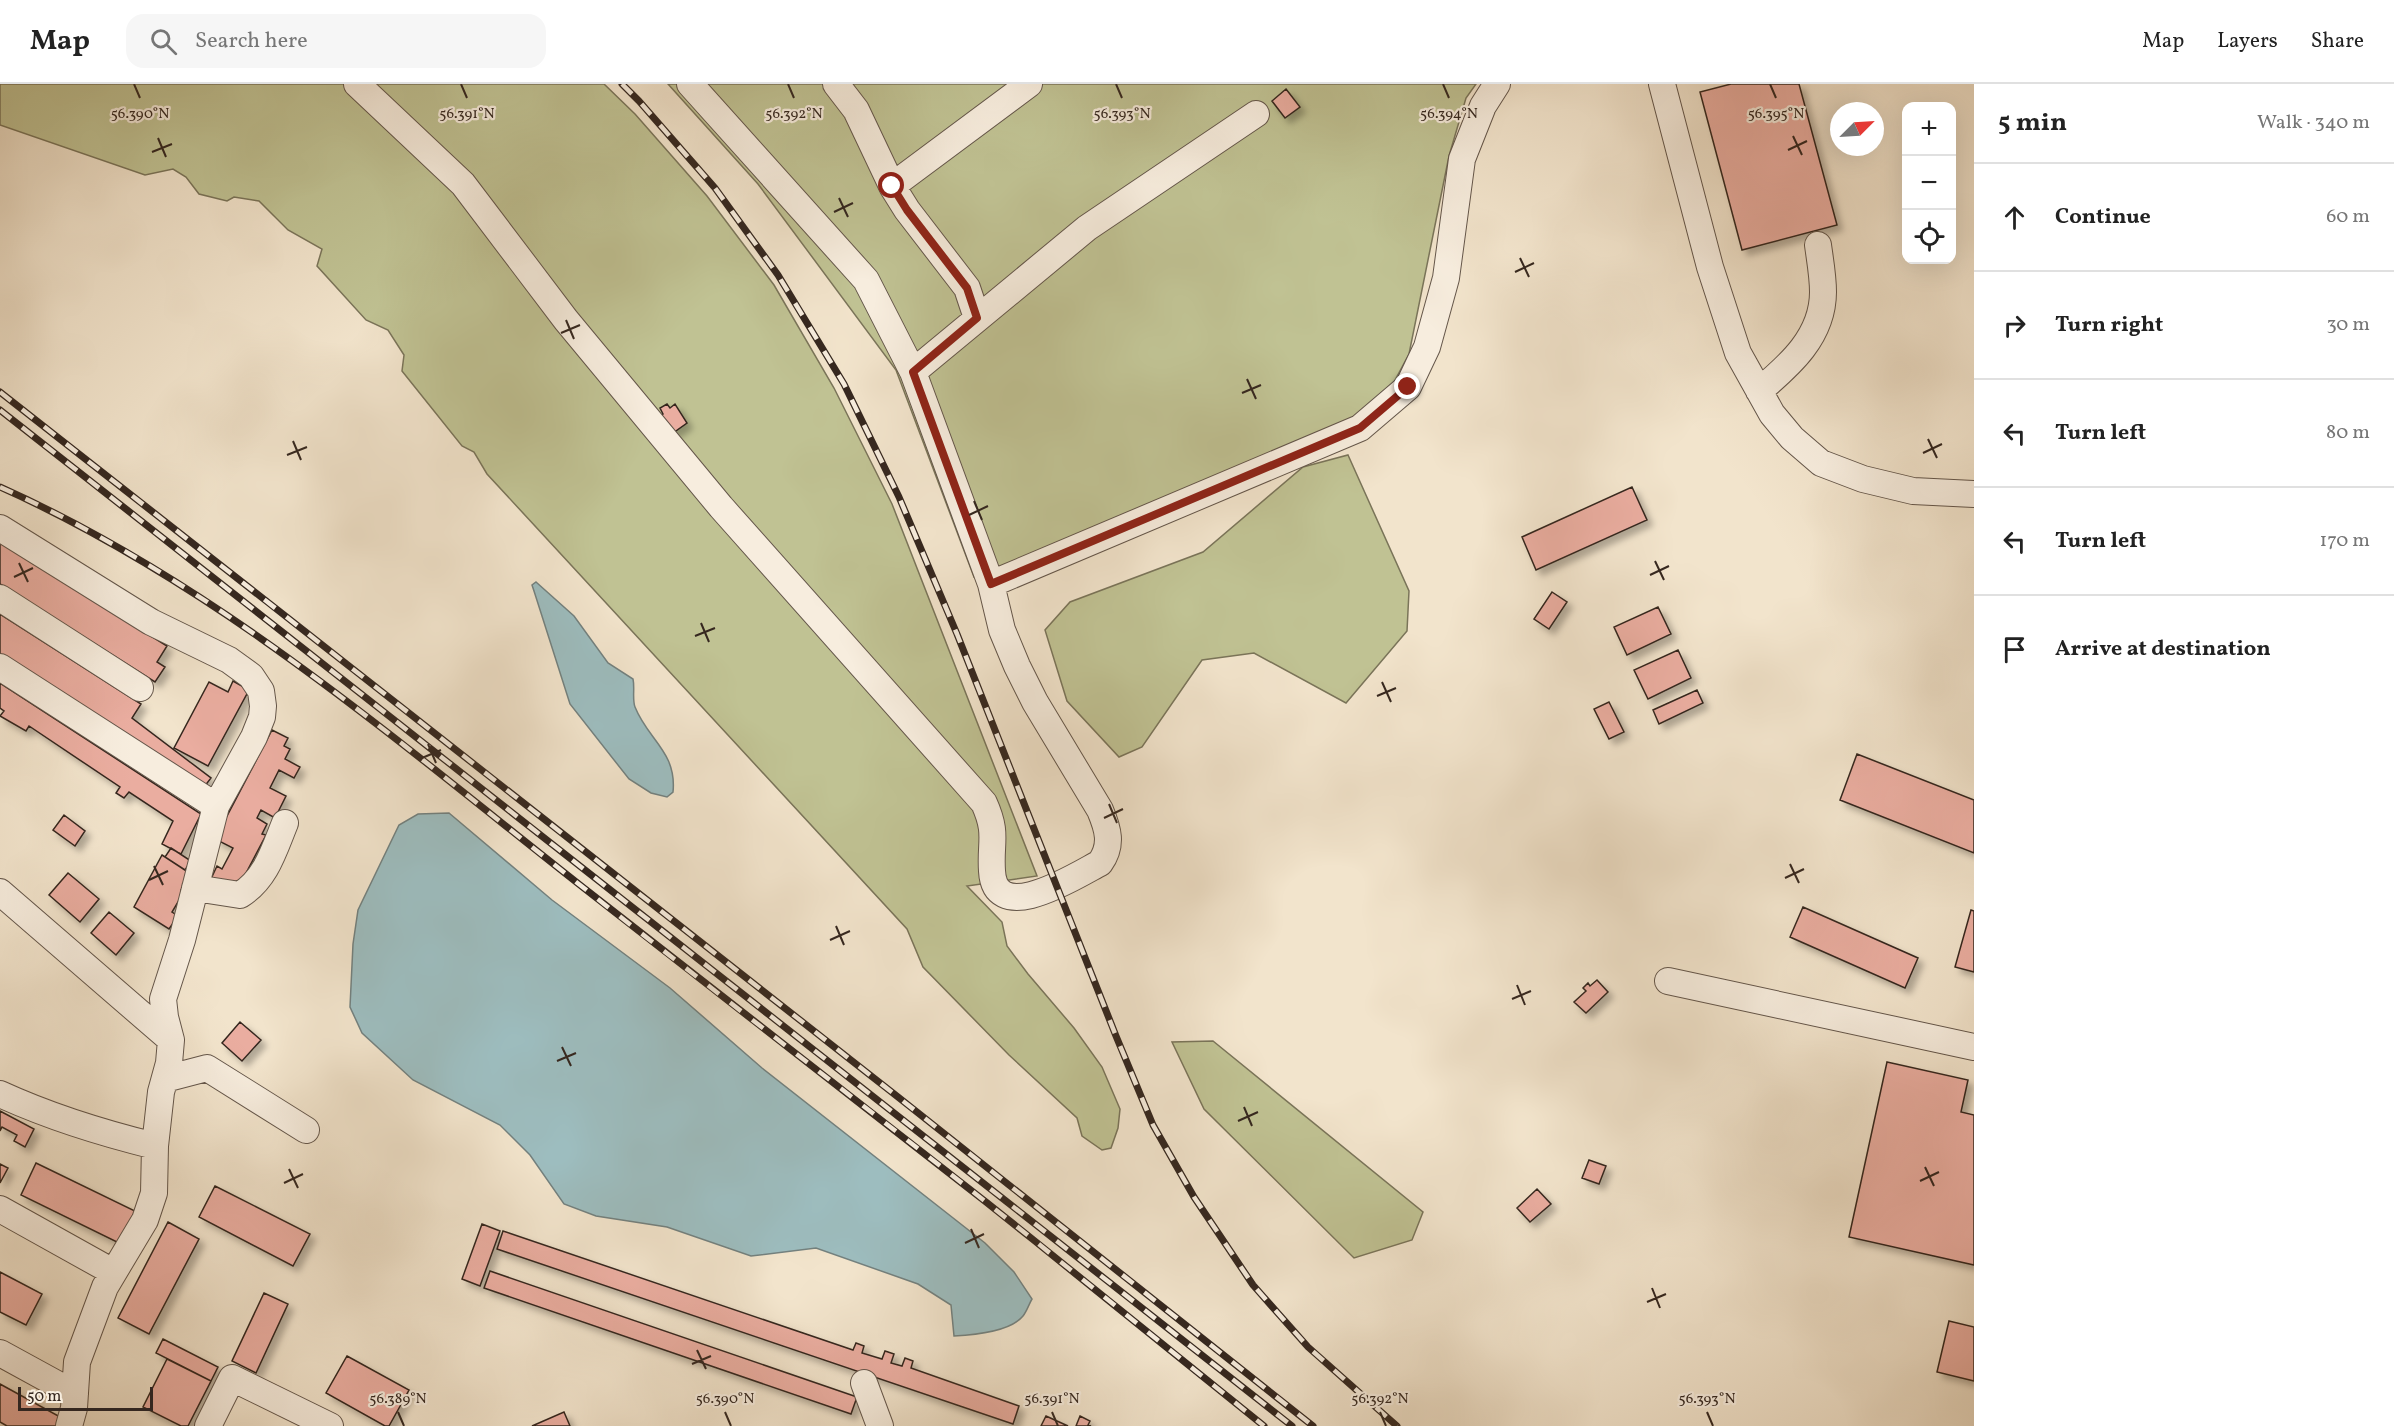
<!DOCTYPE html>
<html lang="en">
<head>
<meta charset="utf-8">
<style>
	:root { --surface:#fff; --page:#f6f6f6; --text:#222; --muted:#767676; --line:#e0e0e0 }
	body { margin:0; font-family:Vollkorn,serif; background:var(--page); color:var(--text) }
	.controls { position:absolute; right:18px; top:18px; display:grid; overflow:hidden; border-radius:12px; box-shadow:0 6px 24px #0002 }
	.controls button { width:54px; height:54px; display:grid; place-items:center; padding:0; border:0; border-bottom:2px solid var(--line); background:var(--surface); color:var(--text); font:30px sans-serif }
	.compass { position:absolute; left:1830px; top:18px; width:54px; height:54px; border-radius:50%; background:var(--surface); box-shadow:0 6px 24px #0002; rotate:66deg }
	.scale { position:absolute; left:18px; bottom:15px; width:135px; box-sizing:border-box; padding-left:6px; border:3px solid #35271f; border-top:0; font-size:16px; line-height:21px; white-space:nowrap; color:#35271f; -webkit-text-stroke:4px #f7edde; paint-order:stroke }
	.stop { position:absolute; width:18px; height:18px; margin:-14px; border:4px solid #8f2418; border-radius:50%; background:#fff }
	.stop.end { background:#8f2418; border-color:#fff; box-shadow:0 2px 6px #0008 }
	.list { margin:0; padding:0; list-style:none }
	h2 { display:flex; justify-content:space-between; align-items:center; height:78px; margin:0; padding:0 24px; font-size:26px }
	h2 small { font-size:20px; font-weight:400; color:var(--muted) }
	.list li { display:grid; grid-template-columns:39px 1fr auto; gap:18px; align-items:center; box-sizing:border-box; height:108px; padding:0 24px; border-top:2px solid var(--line) }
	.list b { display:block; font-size:22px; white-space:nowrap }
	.list em { font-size:20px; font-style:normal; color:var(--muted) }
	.icon { flex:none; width:33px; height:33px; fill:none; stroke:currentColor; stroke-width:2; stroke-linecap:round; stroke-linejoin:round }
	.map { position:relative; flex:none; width:1974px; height:1342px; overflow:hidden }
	header { display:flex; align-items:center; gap:36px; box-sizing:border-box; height:84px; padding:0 30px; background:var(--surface); border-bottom:2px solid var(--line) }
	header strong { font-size:28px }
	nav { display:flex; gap:33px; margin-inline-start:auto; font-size:21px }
	.search { width:420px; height:54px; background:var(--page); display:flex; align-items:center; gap:15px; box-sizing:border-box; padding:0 21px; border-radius:18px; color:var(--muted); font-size:22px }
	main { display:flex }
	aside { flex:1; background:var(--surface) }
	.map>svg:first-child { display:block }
</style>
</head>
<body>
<header>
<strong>Map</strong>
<div class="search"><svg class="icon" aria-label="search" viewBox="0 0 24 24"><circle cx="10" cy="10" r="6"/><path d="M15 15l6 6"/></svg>Search here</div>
<nav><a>Map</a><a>Layers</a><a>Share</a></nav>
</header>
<main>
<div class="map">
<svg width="1974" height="1342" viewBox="0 0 1974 1342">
	<defs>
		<filter id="shadow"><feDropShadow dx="5.5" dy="5.5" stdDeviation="3" flood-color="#0004"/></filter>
	</defs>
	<rect width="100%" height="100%" fill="#f2e4cc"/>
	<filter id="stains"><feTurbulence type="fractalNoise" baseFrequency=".00333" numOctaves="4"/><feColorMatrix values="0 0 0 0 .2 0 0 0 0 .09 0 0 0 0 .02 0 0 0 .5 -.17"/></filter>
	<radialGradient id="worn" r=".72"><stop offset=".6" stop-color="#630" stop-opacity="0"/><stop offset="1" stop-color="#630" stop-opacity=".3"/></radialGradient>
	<path fill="#c0c293" stroke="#7a7459" stroke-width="1.5" d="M 0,0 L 604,0 L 635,30 L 707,112 L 774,201 L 834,304 L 892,420 L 1037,792 L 967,802 L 1002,838 L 1007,862 L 1028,890 L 1074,944 L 1102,983 L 1120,1025 L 1118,1044 L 1111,1064 L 1102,1066 L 1082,1052 L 1077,1034 L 1009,971 L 923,883 L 907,845 L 487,390 L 474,368 L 462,362 L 402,287 L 404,271 L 388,246 L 366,236 L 317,182 L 322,165 L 288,146 L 259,117 L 234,113 L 227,117 L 199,110 L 186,93 L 173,85 L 145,91 L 0,41 Z
		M 668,0 L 1476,0 L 1466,14 L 1449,72 L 1409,270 L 1394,298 L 1348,338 L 1217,397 L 974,493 L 896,286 L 758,100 Z
		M 1348,371 L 1409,507 L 1407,547 L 1346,619 L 1254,569 L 1202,576 L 1142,663 L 1119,673 L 1067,617 L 1045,546 L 1070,518 L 1203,468 L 1303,383 Z
		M 1213,957 L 1423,1128 L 1412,1156 L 1354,1174 L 1204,1025 L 1172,958 Z"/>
	<path fill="#9dbdbf" stroke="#73817f" stroke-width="1.5" d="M 536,498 L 574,532 L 608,579 L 633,595 C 635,604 632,615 635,623 C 648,656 677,668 673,708 L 667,713 L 651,709 L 629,695 L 570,620 L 534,507 L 532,501 Z
		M 449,729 L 552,816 L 670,904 L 762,984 L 985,1159 L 1014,1188 L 1032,1215 C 1029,1220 1027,1227 1023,1232 C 1010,1248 973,1251 954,1252 L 951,1221 L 918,1200 L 816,1164 L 751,1172 L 667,1143 L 596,1132 L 564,1120 L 530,1071 L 500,1041 L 413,996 L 362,949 L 350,923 L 353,860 L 358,826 L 399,741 L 418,730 Z"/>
	<path fill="#eaada0" stroke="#35271f" stroke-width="1.5" filter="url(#shadow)" d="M 1731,0 L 1799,0 L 1837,141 L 1742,166 L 1700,8 Z
		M 1286,5 L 1300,23 L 1285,34 L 1272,17 Z
		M 667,320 L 670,324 L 675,320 L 687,339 L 673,349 L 659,333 L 663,330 L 660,324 Z
		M 1632,403 L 1647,436 L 1536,486 L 1522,453 Z
		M 0,457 L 167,562 L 157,578 L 165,583 L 155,598 L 0,500 Z
		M 1552,508 L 1567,518 L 1549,545 L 1534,535 Z
		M 1658,523 L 1671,550 L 1627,571 L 1614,543 Z
		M 0,530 L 141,620 L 132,634 L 211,694 L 201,707 L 0,571 Z
		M 1678,566 L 1691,594 L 1648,615 L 1634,586 Z
		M 233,597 L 249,606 L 208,682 L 174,664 L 209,598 L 228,608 Z
		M 0,599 L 201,730 L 181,770 L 162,760 L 173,737 L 129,708 L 124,714 L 116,709 L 120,703 L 29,642 L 26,647 L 0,632 L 4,627 L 0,624 Z
		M 1697,606 L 1703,619 L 1659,640 L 1653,626 Z
		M 1609,618 L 1624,648 L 1609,655 L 1594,625 Z
		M 272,646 L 288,654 L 284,662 L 290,665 L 285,675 L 300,683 L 294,694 L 279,686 L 270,704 L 286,712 L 275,734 L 261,726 L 257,734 L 267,740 L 262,750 L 266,751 L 235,810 L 210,797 L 217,782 L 222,785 L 233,764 L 215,755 Z
		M 1857,670 L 1974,716 L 1974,769 L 1840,716 Z
		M 64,731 L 85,747 L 75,762 L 53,746 Z
		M 171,764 L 191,777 L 185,786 L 165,773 Z
		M 162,771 L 191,790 L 181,806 L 184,808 L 172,828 L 178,832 L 169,845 L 134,823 Z
		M 68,789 L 99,815 L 80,838 L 49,811 Z
		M 1803,823 L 1918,874 L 1905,904 L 1790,853 Z
		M 1971,826 L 1974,827 L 1974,888 L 1955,883 Z
		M 109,828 L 134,849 L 116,871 L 91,849 Z
		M 1597,896 L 1608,908 L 1586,929 L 1574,918 L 1586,907 L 1583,904 L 1588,899 L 1590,902 Z
		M 240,938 L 261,956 L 242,977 L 222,959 Z
		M 1887,978 L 1968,996 L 1961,1028 L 1974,1031 L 1974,1181 L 1849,1153 Z
		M 0,1027 L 34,1045 L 25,1063 L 14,1057 L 17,1051 L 2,1043 L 0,1047 Z
		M 1589,1076 L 1606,1082 L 1599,1100 L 1582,1094 Z
		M 36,1079 L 137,1128 L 121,1160 L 21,1111 Z
		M 0,1080 L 8,1084 L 0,1099 Z
		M 215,1102 L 310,1150 L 293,1182 L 199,1133 Z
		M 1537,1105 L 1551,1120 L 1530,1138 L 1517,1124 Z
		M 168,1138 L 199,1155 L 149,1250 L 118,1234 Z
		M 482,1140 L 500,1147 L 480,1202 L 462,1195 Z
		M 503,1147 L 853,1266 L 856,1259 L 864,1262 L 862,1269 L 882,1275 L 885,1267 L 894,1270 L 891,1279 L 902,1282 L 905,1274 L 913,1277 L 911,1284 L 1019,1322 L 1013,1340 L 497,1165 Z
		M 490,1187 L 857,1313 L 851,1330 L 484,1204 Z
		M 0,1188 L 42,1210 L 26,1241 L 0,1228 Z
		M 264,1209 L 288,1220 L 256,1289 L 232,1277 Z
		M 1949,1237 L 1974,1243 L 1974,1297 L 1937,1288 Z
		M 163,1255 L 218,1283 L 211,1297 L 156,1269 Z
		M 347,1272 L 409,1306 L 389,1342 L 385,1342 L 326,1309 Z
		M 167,1275 L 211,1297 L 188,1342 L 181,1342 L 143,1323 Z
		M 0,1300 L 62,1334 L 57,1342 L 7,1342 L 0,1338 Z
		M 564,1328 L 570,1342 L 532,1342 Z
		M 1046,1332 L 1068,1342 L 1041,1342 Z
		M 1080,1332 L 1090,1337 L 1088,1341 L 1091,1342 L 1076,1342 Z"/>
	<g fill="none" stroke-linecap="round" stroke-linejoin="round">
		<defs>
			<path id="minor" d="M 357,0 L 463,100 L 566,236 L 721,423 L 984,719 C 998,750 990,757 992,787 C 995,844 1077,791 1100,779 C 1113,761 1108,745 1100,726 L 1035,618 L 1017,582 L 1002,546 L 991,500 L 913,288 L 866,196 L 690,0
				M 836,0 L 856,26 L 892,102
				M 1662,0 L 1710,183 L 1738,269 L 1772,330 L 1792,354 L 1821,379 L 1863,395 L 1913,407 L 1974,410
				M 977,234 L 967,204 L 907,126 L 892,102 L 1029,0
				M 913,288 L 1087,144 L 1256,30
				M 1759,307 C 1790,281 1823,252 1823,208 C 1823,192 1820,176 1818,161
				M 0,444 L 151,538 L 229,576 L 251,592 L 261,607 L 263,622 L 262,633 L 254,653 L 216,722 L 182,856 L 163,915 L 165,933 L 171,956 L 169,979 L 161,1008 L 155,1062 L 154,1109 L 145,1136 L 105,1203 L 77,1278 L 74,1324 L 69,1342
				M 991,500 L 1360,344 L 1408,303 L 1427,263 L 1446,194 L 1462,75 L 1483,22 L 1497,0
				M 0,514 L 140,604
				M 0,583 L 216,722
				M 195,804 L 240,811 C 266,795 274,766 285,739
				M 0,808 L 171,956
				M 1668,897 L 1974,963
				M 165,995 L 207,984 L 306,1046
				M 0,1010 C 50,1033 102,1049 155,1062
				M 0,1125 L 113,1188
				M 0,1269 L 75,1310
				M 864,1299 L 880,1342
				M 208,1342 L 232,1294 L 330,1342"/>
		</defs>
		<use href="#minor" stroke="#64564a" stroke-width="28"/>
		<use href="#minor" stroke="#f7edde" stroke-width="26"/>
		<defs>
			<path id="rail" d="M 622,0 L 639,17 L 715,104 L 778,191 L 844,300 L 899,413 L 957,550 L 1116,952 L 1153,1041 L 1194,1113 L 1253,1201 L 1308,1263 L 1397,1342
				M 0,308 L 898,1013 L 1313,1342
				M 0,326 L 1292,1342
				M 0,403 C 215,499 396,656 580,801 C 715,908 852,1012 986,1118 C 1079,1192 1171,1267 1264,1342"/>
		</defs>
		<use href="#rail" stroke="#35271f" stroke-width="7"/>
		<use href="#rail" stroke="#f7edde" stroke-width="4.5" stroke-dasharray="14" stroke-linecap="butt"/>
	</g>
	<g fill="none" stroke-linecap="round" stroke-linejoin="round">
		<path stroke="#8f2418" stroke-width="8" d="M 892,102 L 907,126 L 967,204 L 977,234 L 913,288 L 991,500 L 1360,344 L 1408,303"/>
	</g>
	<path fill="none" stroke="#35271f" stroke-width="2" d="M 134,0 L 140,14M 461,0 L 467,14M 788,0 L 794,14M 1116,0 L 1122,14M 1443,0 L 1449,14M 1770,0 L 1776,14M 1793,52 L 1802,71M 158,54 L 166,73M 1788,66 L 1807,57M 152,68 L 172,60M 839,114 L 848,133M 834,128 L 853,119M 1520,174 L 1529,193M 1515,188 L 1534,179M 566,236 L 574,255M 561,249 L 580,241M 1247,295 L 1256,315M 1242,309 L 1261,301M 1928,355 L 1937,374M 293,357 L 301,376M 1923,369 L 1942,360M 287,371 L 307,363M 974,417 L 982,436M 969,431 L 988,422M 1655,477 L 1664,496M 19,479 L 28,498M 1650,491 L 1669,482M 14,493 L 33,484M 701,539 L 709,558M 695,552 L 715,544M 1382,598 L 1391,618M 1377,612 L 1396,604M 428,660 L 436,679M 422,674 L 441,666M 1109,720 L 1117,739M 1104,734 L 1123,725M 1790,780 L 1799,799M 154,782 L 163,801M 1785,794 L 1804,785M 149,796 L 168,787M 836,842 L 844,861M 830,856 L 850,847M 1517,901 L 1525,921M 1512,915 L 1531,907M 562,963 L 571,982M 557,977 L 576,969M 1244,1023 L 1252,1042M 1238,1037 L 1258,1028M 1925,1083 L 1934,1102M 289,1085 L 298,1104M 1920,1097 L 1939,1088M 284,1099 L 303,1090M 971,1145 L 979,1164M 965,1159 L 984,1150M 1652,1204 L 1660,1224M 1647,1218 L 1666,1210M 697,1266 L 706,1285M 692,1280 L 711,1272M 398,1328 L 404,1342M 725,1328 L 731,1342M 1052,1328 L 1058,1342M 1380,1328 L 1386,1342M 1707,1328 L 1713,1342"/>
	<g font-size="15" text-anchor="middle" fill="#35271f" stroke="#f7edde" stroke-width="4.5" stroke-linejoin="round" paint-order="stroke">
		<text x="140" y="34">56.390°N</text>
		<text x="467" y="34">56.391°N</text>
		<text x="794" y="34">56.392°N</text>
		<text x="1122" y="34">56.393°N</text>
		<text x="1449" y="34">56.394°N</text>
		<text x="1776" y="34">56.395°N</text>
		<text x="398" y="1319">56.389°N</text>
		<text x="725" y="1319">56.390°N</text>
		<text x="1052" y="1319">56.391°N</text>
		<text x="1380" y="1319">56.392°N</text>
		<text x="1707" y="1319">56.393°N</text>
	</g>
	<rect width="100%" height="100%" filter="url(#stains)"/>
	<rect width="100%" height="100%" fill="url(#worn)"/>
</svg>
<div class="controls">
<button>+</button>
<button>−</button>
<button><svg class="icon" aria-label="locate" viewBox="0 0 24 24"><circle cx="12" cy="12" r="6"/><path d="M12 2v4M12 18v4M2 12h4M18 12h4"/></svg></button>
</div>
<svg class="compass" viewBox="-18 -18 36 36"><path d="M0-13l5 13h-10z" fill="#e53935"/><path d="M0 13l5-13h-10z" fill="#767676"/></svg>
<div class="scale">50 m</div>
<div class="stop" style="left:892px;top:102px"></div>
<div class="stop end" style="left:1408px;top:303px"></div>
</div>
<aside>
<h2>5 min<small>Walk · 340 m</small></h2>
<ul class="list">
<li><svg class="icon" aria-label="ahead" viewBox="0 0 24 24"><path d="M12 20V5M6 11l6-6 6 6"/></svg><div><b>Continue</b></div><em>60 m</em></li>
<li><svg class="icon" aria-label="right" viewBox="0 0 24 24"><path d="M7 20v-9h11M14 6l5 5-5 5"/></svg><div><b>Turn right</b></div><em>30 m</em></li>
<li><svg class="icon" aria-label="left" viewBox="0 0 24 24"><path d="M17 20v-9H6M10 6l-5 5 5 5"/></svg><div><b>Turn left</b></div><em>80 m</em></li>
<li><svg class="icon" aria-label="left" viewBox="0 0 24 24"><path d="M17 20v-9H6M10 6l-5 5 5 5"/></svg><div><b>Turn left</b></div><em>170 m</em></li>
<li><svg class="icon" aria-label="arrive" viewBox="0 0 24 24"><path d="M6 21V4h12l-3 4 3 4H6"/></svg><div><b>Arrive at destination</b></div></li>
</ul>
</aside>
</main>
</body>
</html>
